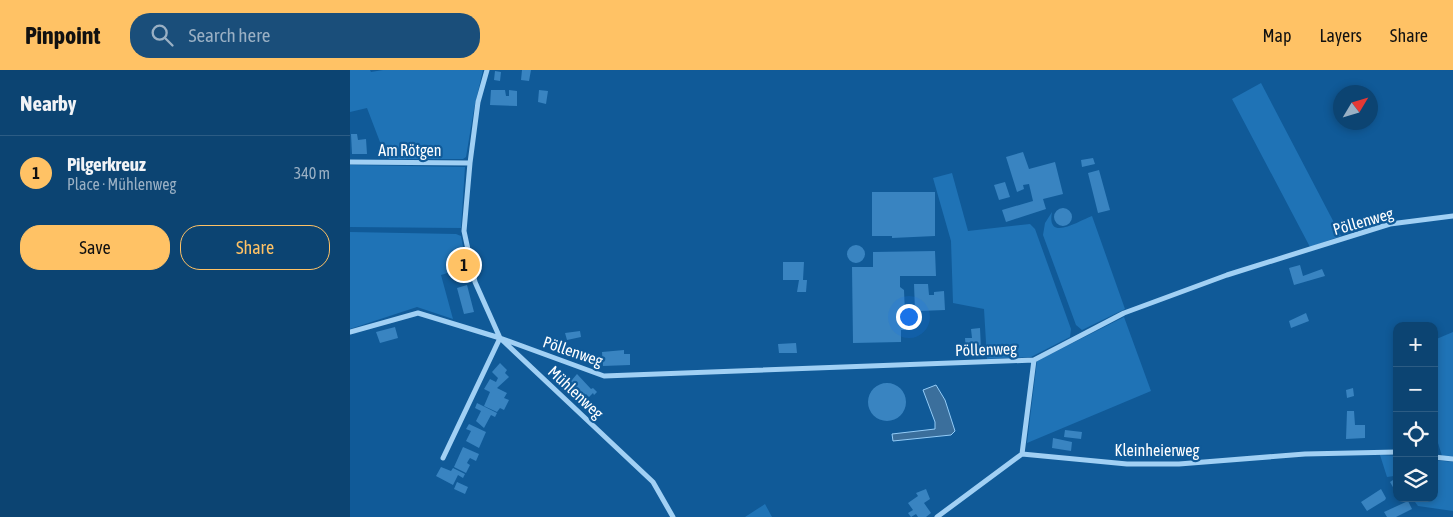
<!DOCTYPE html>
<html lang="en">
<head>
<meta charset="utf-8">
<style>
	:root { --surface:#0c4472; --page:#1a4e7a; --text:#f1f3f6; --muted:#9ab0c4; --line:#2c5c84; --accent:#ffc265 }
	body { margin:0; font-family:"Asap Condensed",sans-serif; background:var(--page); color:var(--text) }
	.controls { position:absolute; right:15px; bottom:15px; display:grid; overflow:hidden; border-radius:10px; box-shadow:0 2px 8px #0003 }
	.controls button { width:45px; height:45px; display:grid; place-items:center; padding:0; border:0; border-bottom:1px solid var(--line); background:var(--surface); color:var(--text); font:25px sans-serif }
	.compass { position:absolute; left:983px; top:15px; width:45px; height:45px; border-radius:50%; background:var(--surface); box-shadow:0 2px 8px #0003; rotate:52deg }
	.you { position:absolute; left:558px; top:246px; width:18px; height:18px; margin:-12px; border:4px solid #fff; border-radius:50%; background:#1a73e8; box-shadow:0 0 0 8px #1a73e833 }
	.badge { display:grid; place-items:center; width:32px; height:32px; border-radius:50%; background:var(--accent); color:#111; font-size:16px; font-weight:700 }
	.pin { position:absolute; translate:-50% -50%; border:2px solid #fff; box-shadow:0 1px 5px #0006 }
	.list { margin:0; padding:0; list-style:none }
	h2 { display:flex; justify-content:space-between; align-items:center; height:65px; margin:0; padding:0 20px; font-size:21px }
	h2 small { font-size:16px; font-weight:400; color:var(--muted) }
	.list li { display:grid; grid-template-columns:32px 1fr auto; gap:15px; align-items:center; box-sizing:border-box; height:75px; padding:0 20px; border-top:1px solid var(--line) }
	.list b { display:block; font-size:19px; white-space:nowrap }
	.list p { margin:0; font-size:16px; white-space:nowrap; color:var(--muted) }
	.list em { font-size:16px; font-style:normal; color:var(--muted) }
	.actions { display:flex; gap:10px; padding:15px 20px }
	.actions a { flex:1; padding:11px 0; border:1px solid var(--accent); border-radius:20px; text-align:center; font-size:18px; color:var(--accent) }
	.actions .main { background:var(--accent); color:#111 }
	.icon { flex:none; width:28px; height:28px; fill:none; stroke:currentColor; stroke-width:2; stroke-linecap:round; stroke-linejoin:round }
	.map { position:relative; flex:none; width:1103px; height:447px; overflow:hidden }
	header { display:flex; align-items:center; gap:30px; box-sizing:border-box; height:70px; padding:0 25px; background:var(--accent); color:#111 }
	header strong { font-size:24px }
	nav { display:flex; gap:28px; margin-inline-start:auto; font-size:18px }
	.search { width:350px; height:45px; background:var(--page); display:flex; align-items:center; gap:12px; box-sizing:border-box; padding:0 18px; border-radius:20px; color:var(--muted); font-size:19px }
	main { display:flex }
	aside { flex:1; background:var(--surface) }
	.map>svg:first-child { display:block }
</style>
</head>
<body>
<header>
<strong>Pinpoint</strong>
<div class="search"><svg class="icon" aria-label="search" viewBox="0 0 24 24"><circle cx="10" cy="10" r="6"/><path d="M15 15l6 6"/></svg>Search here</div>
<nav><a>Map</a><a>Layers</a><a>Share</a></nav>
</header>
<main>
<aside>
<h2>Nearby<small></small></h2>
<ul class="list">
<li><span class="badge">1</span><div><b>Pilgerkreuz</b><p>Place · Mühlenweg</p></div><em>340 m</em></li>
</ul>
<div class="actions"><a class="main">Save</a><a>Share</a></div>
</aside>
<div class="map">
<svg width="1103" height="447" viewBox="0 0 1103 447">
	<rect width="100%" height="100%" fill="#105a98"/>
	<path fill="#1f73b6" d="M 0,0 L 20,0 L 21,2 L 33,0 L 133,0 L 124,39 L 116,87 L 113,89 L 39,89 L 30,72 L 17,38 L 0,42 Z
		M 911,13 L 991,166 L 960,177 L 882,29 Z
		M 0,95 L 115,97 L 111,158 L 0,157 Z
		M 602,103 L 618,161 L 680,154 L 685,159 L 721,259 L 720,267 L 681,287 L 637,289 L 634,239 L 603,233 L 601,171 L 583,108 Z
		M 702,142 C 696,173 730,150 742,146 L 775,239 L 732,260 L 726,255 L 693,165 L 695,153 Z
		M 0,162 L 106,164 L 111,166 L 117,197 L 91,205 L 103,249 L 67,237 L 0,259 Z
		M 774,247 L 801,321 L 677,373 L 687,291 Z
		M 1103,262 L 1103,387 L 1092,386 L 1084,360 L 1084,270 Z
		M 1030,385 L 1047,386 L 1047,409 L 1044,406 L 1037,407 Z
		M 1084,390 L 1103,392 L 1103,441 L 1068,436 L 1062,428 L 1084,428 Z
		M 415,434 L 422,447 L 395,447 Z"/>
	<path fill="#3b6f9c" stroke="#93ccf8" d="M 586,315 L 595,330 L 605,361 L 601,365 L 543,371 L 542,364 L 585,359 L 585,352 L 573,320 Z"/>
	<path fill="#3984c1" d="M 172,0 L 181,0 L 179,11 L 171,10 Z
		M 145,1 L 151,2 L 150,11 L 144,10 Z
		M 141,20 L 155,20 L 156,26 L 159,26 L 159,20 L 167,21 L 167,36 L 140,35 Z
		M 189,20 L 198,21 L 196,34 L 188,32 Z
		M 1,64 L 7,64 L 8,70 L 16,69 L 17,84 L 2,84 Z
		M 673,82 L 679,99 L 705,92 L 713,124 L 693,129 L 696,139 L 656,152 L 652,140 L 683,131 L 679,114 L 673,115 L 674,119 L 667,122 L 656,87 Z
		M 743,88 L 745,94 L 732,97 L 731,90 Z
		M 749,100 L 760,140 L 748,143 L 738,103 Z
		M 655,112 L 660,127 L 649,130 L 644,115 Z
		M 522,122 L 585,122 L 585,166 L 542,168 L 542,166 L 522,166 Z
		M704 147a9 9 0 1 1 18 0a9 9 0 1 1-18 0Z
		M497 184a9 9 0 1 1 18 0a9 9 0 1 1-18 0Z
		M 585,181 L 586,206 L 550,206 L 550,217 L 554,220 L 555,244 L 555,260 L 551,260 L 551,272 L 503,273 L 502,197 L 523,197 L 523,182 Z
		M 433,192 L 454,192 L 453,210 L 457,210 L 456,222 L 447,222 L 449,210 L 433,210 Z
		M 950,195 L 953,206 L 972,199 L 975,206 L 944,215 L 939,198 Z
		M 564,214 L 578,214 L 579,225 L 584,225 L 584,222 L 594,221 L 595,240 L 569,241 L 570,254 L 562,254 L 562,241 L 565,241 Z
		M 117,215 L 124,242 L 114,244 L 107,218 Z
		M 956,243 L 959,251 L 941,258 L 939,251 Z
		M 45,257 L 48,268 L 30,273 L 26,262 Z
		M 630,258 L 631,280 L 616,280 L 615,268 L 622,268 L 621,259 Z
		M 230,261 L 231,267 L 217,270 L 215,263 Z
		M 446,273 L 447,283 L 429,283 L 428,274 Z
		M 274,280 L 274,284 L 280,284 L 280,295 L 253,296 L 252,282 Z
		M 150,293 L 157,300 L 155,303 L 159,307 L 147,318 L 157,323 L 154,328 L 159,330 L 154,340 L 150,338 L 147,342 L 134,336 L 140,322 L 134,319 L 140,309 L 146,312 L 148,308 L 142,302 Z
		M 227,304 L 241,319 L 243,318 L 247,322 L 244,325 L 243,323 L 239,327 L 236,324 L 231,330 L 216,317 Z
		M518 332a19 19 0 1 1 38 0a19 19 0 1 1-38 0Z
		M 1003,318 L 1004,326 L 997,328 L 996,320 Z
		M 127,333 L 147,343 L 145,347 L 141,345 L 134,358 L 126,351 L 131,341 L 125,338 Z
		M 997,341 L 1004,341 L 1005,355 L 1015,355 L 1015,368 L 996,369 Z
		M 119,354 L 136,362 L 129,378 L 116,371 L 121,361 L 116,359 Z
		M 715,360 L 732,362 L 731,369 L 714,367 Z
		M 703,368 L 722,372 L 721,381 L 702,378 Z
		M 113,377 L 129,384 L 126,391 L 120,388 L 118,391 L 117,393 L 120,395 L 116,403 L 104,397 Z
		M 91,397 L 101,401 L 103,398 L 115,404 L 113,408 L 108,405 L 103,415 L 86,406 Z
		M 1046,408 L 1047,410 L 1047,424 L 1040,412 Z
		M 107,412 L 118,417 L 115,424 L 104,419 Z
		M 576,419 L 580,429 L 574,433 L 581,443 L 576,447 L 568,447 L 566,444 L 561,447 L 558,443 L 563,440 L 558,433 L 568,426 L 566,423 Z
		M 1031,419 L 1036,428 L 1035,430 L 1017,441 L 1011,432 Z
		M 1058,431 L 1062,439 L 1046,447 L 1037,447 L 1034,442 Z"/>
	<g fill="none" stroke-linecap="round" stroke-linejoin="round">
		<path stroke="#a1d0f4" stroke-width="5" d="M 137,0 L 128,32 L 120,93 L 114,161 L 125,212 L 150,268 L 303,412 L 323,447
			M 0,92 L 120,93
			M 0,262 L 68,243 L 150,268 L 254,306 L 684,290 L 774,243 L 877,205 L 1040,154 L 1103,146
			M 672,384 L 684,290
			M 1084,387 L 1103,389
			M 93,388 L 150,268
			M 587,447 L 672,384 L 777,394 L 829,394 L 955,384 L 1047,382"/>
	</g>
	<g text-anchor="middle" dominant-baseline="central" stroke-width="4.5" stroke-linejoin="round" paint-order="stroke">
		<g font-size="16" fill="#fff" stroke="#105a98">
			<text x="60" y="80">Am Rötgen</text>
			<text transform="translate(1013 151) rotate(-16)">Pöllenweg</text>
			<text transform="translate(636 279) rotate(-2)">Pöllenweg</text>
			<text transform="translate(223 281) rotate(19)">Pöllenweg</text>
			<text transform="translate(226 322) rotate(43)">Mühlenweg</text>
			<text x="807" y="380">Kleinheierweg</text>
		</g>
	</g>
</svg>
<div class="controls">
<button>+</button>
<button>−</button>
<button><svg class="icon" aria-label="locate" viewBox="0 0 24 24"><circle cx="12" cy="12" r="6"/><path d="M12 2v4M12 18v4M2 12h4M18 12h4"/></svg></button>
<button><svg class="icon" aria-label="layers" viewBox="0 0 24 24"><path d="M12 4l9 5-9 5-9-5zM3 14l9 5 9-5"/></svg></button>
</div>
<svg class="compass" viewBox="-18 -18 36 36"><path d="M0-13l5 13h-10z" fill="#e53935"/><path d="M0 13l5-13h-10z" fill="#9ab0c4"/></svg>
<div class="you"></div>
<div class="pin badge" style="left:114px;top:195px">1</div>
</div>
</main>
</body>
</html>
